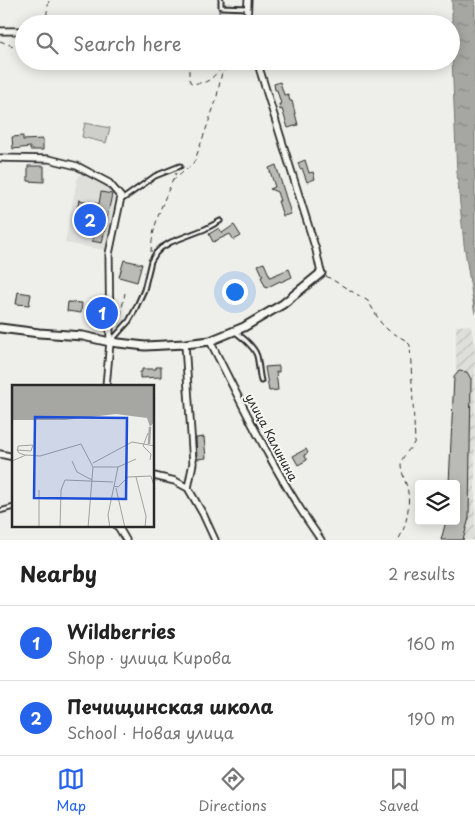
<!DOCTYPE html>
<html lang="en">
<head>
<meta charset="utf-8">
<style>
	:root { --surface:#fff; --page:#f2f2f2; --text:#222; --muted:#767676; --line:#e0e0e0; --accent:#2563eb }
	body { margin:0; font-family:"Playpen Sans",sans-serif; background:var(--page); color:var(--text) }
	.controls { position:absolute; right:15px; bottom:15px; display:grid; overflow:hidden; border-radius:5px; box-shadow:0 2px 12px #0003 }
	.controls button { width:45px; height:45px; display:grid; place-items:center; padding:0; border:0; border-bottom:1px solid var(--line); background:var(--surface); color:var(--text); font:25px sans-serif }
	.you { position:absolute; left:234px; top:291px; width:18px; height:18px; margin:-12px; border:4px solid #fff; border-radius:50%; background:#1a73e8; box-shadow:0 0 0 8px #1a73e833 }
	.badge { display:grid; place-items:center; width:32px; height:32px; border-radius:50%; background:var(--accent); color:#fff; font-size:16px; font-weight:700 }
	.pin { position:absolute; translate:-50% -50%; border:2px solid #fff; box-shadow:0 1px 5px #0006 }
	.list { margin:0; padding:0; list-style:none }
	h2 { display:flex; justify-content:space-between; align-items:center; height:65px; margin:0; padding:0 20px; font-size:21px }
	h2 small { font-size:16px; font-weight:400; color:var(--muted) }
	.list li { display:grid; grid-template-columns:32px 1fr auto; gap:15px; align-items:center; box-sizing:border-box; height:75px; padding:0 20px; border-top:1px solid var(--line) }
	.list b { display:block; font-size:19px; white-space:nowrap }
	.list p { margin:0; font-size:16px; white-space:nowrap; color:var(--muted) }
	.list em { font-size:16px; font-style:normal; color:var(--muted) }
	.icon { flex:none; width:28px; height:28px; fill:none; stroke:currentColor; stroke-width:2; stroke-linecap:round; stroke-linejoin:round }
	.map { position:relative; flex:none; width:475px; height:540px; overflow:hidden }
	.search { position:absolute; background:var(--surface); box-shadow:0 2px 12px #0003; left:15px; right:15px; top:15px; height:55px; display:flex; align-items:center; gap:12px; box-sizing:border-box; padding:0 18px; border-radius:28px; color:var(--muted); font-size:19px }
	.sheet { height:215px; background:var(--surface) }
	nav { display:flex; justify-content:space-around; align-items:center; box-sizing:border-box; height:70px; border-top:1px solid var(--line); background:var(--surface); font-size:14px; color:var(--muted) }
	nav a { display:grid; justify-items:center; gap:2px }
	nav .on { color:var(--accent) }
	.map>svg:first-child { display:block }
</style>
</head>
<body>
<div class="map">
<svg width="475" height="540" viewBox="0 0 475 540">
	<defs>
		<pattern id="industrial-furrows" width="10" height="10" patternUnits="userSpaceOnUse" patternTransform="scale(1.25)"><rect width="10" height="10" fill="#dededb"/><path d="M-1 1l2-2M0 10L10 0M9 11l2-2" fill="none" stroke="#bfbfbc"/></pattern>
		<pattern id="water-ripples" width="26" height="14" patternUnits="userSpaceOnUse" patternTransform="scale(1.25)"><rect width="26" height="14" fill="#a6a6a3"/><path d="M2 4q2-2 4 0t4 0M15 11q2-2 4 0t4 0" fill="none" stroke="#878785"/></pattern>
	</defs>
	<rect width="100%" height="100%" fill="#eeeeea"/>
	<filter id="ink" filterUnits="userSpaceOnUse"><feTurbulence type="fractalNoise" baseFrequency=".02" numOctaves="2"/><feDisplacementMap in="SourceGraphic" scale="10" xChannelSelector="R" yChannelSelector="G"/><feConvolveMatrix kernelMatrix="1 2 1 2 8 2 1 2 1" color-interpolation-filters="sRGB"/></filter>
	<g filter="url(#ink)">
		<path fill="#dededb" d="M 82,171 L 106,185 L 113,191 L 115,197 L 105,250 L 65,243 L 77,180 Z"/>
		<path fill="url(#industrial-furrows)" d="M 470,325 L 475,344 L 475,540 L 443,540 L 456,521 L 456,326 Z"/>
		<path fill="#cececa" stroke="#7c7c7a" d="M 85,123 L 110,128 L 106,143 L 82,137 Z"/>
		<path fill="url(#water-ripples)" stroke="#757573" d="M 452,0 L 475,0 L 475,314 L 464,244 L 457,174 L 452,58 Z"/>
		<path fill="#babab7" stroke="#2b2b2b" d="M 280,82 L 284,95 L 288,94 L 290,101 L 292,101 L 298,125 L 288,128 L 282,109 L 280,110 L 279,104 L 281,104 L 277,90 L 275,90 L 274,84 Z
			M 23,136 L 23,140 L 43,139 L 43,150 L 30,150 L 30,147 L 13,149 L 12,137 Z
			M 305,160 L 309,173 L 313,172 L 315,179 L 307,182 L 302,168 L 300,169 L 298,163 Z
			M 276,165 L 291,214 L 283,216 L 278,201 L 280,201 L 277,192 L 270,189 L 275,187 L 269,168 Z
			M 28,166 L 44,166 L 44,182 L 28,181 Z
			M 101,192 L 112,194 L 102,243 L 92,241 L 97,214 L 77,211 L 79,200 L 99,204 Z
			M 234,225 L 241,236 L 234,240 L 230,234 L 213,242 L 209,234 L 219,228 L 222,233 Z
			M 124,260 L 142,264 L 137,282 L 119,277 Z
			M 264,263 L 270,277 L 289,269 L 292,277 L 281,282 L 280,281 L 266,288 L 261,277 L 263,276 L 258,265 Z
			M 18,292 L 31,294 L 29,305 L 16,304 Z
			M 68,302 L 82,303 L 81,313 L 67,311 Z
			M 279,366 L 279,372 L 276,372 L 278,390 L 269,391 L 265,367 Z
			M 156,367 L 161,367 L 161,377 L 140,378 L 140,372 L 142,372 L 142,369 L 156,369 Z
			M 459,371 L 467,372 L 471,379 L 469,518 L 463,540 L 441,540 L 446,521 L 456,521 L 456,484 L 449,484 L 454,377 Z
			M 204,437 L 206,458 L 197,459 L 196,438 Z
			M 306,449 L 308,453 L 304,455 L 307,460 L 298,465 L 293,456 Z"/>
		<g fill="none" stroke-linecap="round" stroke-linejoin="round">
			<defs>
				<path id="service" d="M 221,0 L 221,7 L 248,8
					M 224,67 L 239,61
					M 120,201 L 155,176 L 180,166
					M 234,331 C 242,337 254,346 257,356 C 259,364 259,373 261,381
					M 112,340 L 129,321 L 134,312 L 144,290 L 151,261 L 156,253 L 161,248 L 171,242 L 205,229 L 220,221
					M 0,511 L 14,507"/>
				<path id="minor" d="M 247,24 L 248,0
					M 0,31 L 24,31
					M 257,61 L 316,250 L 321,273
					M 0,158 L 49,159 L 77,166 L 109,183 L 121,197 L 109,254 L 110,342 L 106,386
					M 210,341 C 244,408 277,478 321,540
					M 185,344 L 193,463 L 188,488 L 203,514 L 215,540
					M 0,454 L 14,457
					M 154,476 L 175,481 L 188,488
					M 117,526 L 119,528 L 126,540"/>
				<path id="tertiary" d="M 0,328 L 39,333 L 83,336 L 110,342 L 145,346 L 185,344 L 210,341 L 244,327 L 283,304 L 321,273"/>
			</defs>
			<use href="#service" stroke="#2b2b2b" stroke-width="7"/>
			<use href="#minor" stroke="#2b2b2b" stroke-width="9"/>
			<use href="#tertiary" stroke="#2b2b2b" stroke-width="11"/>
			<path stroke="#2b2b2b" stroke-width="1" stroke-dasharray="5 4" stroke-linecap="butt" d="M 219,10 L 220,24
				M 45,24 L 49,0
				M 0,41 L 13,46 L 24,47
				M 189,61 L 189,79 L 191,83 C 209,84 209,80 221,69
				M 172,181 L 192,165 L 195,160 L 216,101 L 222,72
				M 151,252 C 152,224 165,198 176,173
				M 326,276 L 368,301 L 381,323 L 388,330 L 405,340 L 410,345 L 415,441 C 412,448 402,455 401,464 C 401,471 405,480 407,487 C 411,502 407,527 398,540
				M 119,324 L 125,293"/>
			<use href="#service" stroke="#f6f6f2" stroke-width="3"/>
			<use href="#minor" stroke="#f6f6f2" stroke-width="5.5"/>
			<use href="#tertiary" stroke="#f6f6f2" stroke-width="7"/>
		</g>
	</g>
	<g text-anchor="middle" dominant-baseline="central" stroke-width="4" stroke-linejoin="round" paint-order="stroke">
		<g font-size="12" fill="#2b2b2b" stroke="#f6f6f2">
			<text transform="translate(272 437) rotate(62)">улица Калинина</text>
		</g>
	</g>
	<g transform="translate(12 385)">
		<rect width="142" height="142" fill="#eeeeea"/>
		<path d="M 0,0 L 142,0 L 142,37 L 138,42 L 135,33 L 104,29 L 53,35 L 0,35 Z" fill="#a6a6a3"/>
		<path fill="none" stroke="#a6a6a3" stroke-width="2.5" d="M 0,13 L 143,2M 0,17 L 117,9 L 134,9 L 143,14M 137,59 L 138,42"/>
		<path fill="none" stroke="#a0a09e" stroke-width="1" d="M 136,48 L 131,61 L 139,69 L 138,75M 5,65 L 19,66 L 21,60 L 6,61 L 6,63 L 5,65 L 7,68 L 13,70M 0,76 L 14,70 L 28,71 L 69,59 L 81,82 L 76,143M 60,76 L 65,87 L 80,95M 81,78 L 120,57 L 143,61M 81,82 L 106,82 L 124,74M 124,92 L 134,131 L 133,143M 102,101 L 106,102 L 116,92 L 139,91 L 143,104M 104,103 L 113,143M 27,143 L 27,105M 48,143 L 49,105 L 53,95 L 101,97M 98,143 L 96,130 L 106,82"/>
		<path fill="#1d4ed8" fill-opacity="0.15" stroke="#1d4ed8" stroke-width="2.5" d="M 23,32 L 115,33 L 114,114 L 22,113 Z"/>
		<rect width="142" height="142" fill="none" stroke="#2b2b2b" stroke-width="2.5"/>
	</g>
</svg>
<div class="controls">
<button><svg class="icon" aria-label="layers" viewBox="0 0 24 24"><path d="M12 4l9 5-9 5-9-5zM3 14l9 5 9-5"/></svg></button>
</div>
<div class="you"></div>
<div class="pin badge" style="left:102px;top:313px">1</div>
<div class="pin badge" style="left:90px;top:220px">2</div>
<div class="search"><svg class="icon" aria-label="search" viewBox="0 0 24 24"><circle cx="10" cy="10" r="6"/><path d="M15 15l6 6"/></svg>Search here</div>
</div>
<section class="sheet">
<h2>Nearby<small>2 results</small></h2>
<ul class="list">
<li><span class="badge">1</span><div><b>Wildberries</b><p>Shop · улица Кирова</p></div><em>160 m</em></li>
<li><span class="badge">2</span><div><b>Печищинская школа</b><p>School · Новая улица</p></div><em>190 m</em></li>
</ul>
</section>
<nav>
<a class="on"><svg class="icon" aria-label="map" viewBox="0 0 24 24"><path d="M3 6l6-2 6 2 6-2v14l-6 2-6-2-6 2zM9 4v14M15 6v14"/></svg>Map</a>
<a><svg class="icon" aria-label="directions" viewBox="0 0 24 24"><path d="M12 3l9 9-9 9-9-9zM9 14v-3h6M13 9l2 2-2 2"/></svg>Directions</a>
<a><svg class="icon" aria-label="saved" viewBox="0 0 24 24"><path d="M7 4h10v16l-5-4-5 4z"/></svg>Saved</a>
</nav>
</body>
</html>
